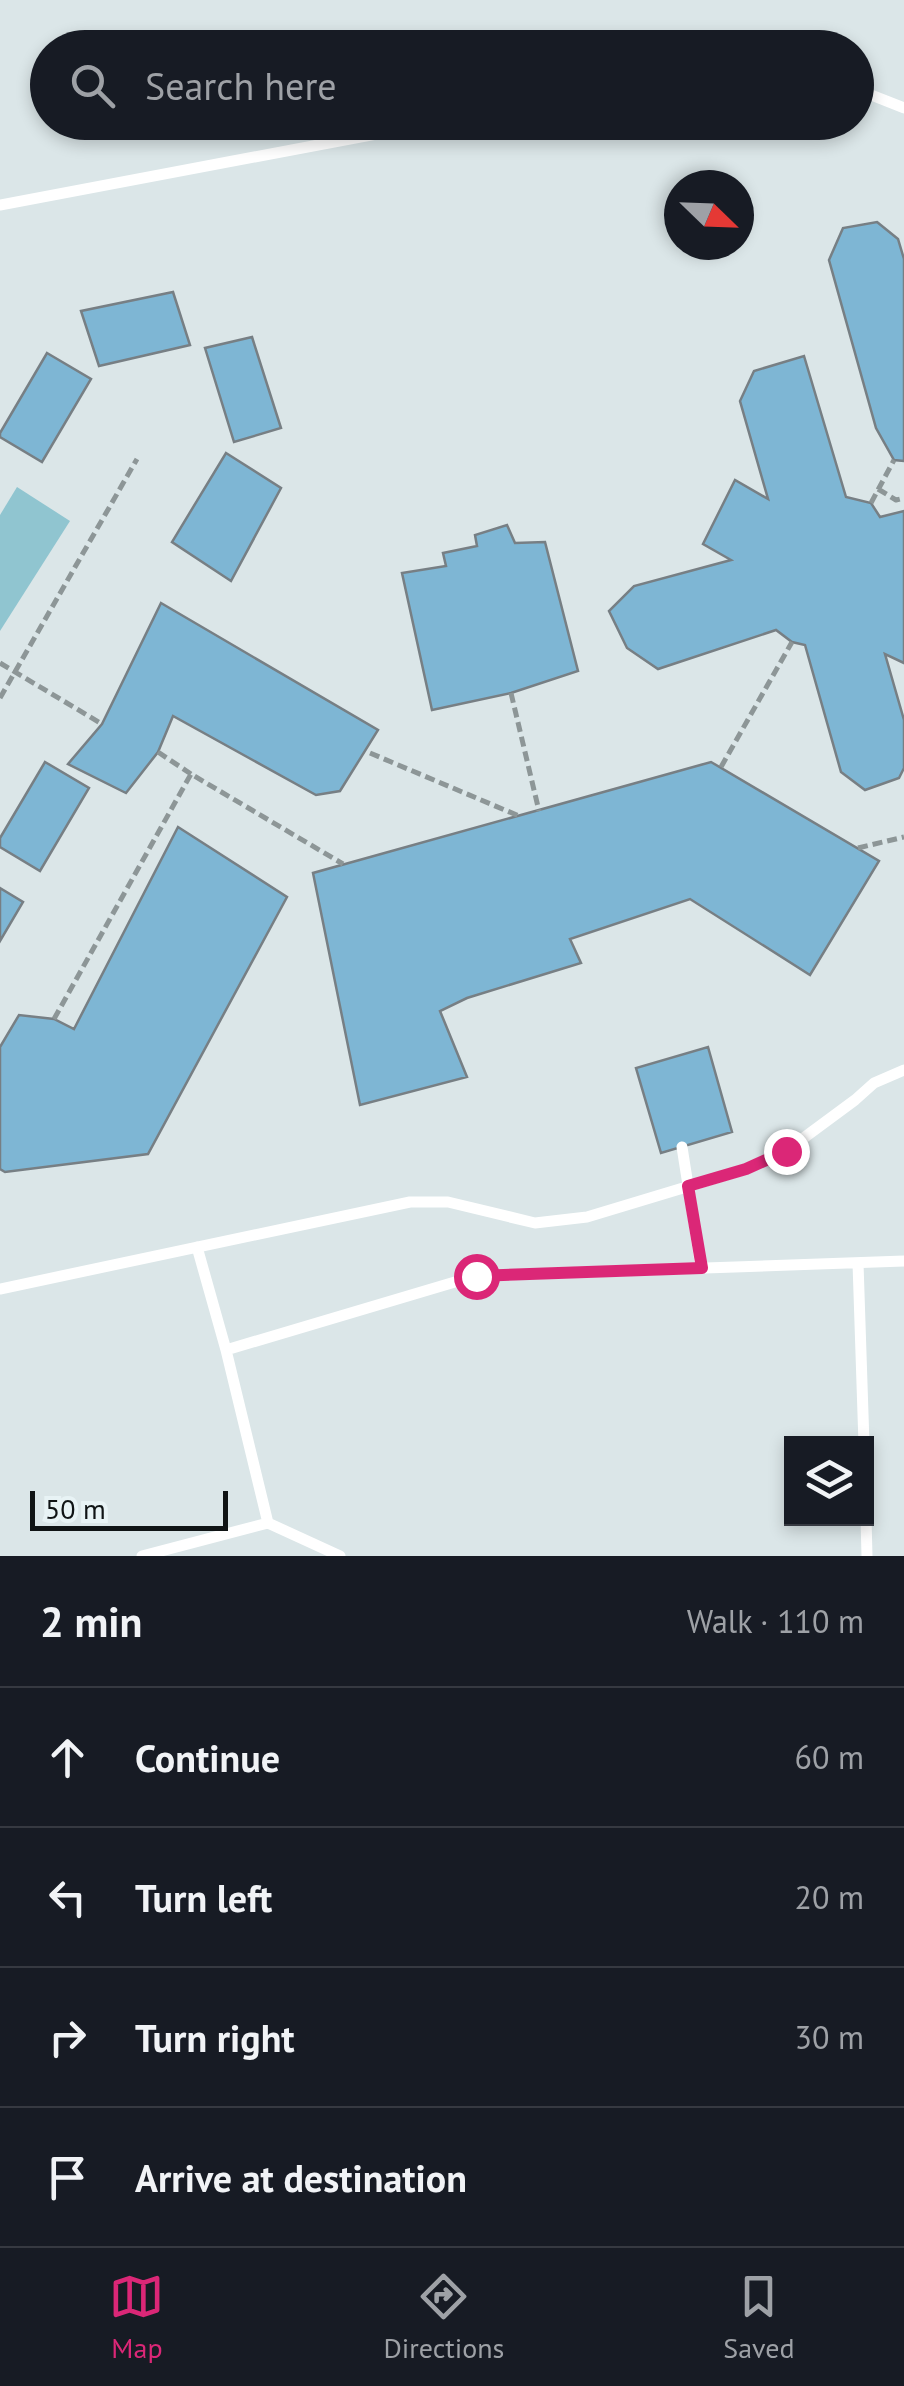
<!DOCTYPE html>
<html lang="en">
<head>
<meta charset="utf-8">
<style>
	:root { --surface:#171b24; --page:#20242c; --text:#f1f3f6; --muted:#9ea1a6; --line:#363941; --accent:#db2777 }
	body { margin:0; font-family:"PT Sans",sans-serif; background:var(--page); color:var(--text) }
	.controls { position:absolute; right:30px; bottom:30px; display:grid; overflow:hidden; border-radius:0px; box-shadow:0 5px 15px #0003 }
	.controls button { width:90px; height:90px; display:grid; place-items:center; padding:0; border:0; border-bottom:2px solid var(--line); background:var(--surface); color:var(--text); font:50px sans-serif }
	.compass { position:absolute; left:664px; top:170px; width:90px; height:90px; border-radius:50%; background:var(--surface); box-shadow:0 5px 15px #0003; rotate:113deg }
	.scale { position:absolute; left:30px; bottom:25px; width:198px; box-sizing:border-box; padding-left:10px; border:5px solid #101415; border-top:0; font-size:28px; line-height:35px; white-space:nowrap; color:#101415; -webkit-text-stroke:8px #e8f3f5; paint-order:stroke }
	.stop { position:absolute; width:30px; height:30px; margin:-22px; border:8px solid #db2777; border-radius:50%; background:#fff }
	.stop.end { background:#db2777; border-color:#fff; box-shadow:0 2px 10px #0008 }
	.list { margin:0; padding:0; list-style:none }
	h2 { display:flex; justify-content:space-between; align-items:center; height:130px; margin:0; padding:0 40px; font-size:42px }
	h2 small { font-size:32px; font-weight:400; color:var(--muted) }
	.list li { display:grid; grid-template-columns:65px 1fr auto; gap:30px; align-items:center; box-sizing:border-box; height:140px; padding:0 40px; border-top:2px solid var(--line) }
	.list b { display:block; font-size:38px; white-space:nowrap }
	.list em { font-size:32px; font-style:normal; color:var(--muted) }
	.icon { flex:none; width:55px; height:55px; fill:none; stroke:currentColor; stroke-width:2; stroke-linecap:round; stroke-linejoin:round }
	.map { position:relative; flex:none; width:904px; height:1556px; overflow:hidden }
	.search { position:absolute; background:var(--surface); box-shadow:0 5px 15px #0003; left:30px; right:30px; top:30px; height:110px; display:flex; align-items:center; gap:25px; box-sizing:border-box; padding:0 35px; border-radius:55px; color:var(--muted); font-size:38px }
	.sheet { height:690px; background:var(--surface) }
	nav { display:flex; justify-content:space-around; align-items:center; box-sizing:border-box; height:140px; border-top:2px solid var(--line); background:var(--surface); font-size:28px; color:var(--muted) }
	nav a { display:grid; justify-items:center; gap:5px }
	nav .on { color:var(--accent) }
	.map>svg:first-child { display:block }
</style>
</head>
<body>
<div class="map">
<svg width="904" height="1556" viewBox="0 0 904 1556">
	<rect width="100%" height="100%" fill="#dbe6e8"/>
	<path fill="#90c5d0" d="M 17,487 L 70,521 L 0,631 L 0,515 Z"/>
	<path fill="#7eb6d4" stroke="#777f84" stroke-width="2.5" d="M 877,222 L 898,239 L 904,259 L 904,461 L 894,460 L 876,428 L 829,260 L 843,228 Z
		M 173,292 L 190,345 L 99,366 L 81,311 Z
		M 252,337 L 281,428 L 234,442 L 205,348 Z
		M 47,353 L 91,379 L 42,462 L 0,437 L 0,433 Z
		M 804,356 L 846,497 L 871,503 L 880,517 L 904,511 L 904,663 L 885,654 L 904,720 L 904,768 L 899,778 L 865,790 L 841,772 L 805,645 L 792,642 L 776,630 L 658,669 L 627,648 L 609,611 L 634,586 L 731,560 L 703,544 L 735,480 L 768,499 L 740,401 L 754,371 Z
		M 226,453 L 281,488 L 231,581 L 172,542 Z
		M 507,525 L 515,543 L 545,542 L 578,671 L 511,693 L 432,710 L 402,573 L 446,566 L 443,553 L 477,546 L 475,535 Z
		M 161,603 L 378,730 L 340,791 L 316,795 L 173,716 L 158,752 L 126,793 L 68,764 L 102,724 Z
		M 45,762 L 89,788 L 40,871 L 0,847 L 0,838 Z
		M 711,762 L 879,861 L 810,975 L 690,899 L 570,939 L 581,963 L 467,998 L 440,1011 L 467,1077 L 360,1105 L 313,873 Z
		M 178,827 L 287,897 L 148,1154 L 5,1172 L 0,1169 L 0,1047 L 19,1015 L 54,1019 L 74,1029 Z
		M 0,888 L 23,902 L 0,941 Z
		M 708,1047 L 732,1132 L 661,1153 L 636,1068 Z"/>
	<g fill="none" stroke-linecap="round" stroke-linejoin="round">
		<path stroke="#8d9697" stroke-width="5" stroke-dasharray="10 5" stroke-linecap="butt" d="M 878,489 L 896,500 L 904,498
			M 871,503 L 894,460
			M 0,663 L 102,724
			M 511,693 L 539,811
			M 0,698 L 137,459
			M 158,752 L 191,774
			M 370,753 L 519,816
			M 721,767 L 792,642
			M 858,848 L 904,837
			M 54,1019 L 191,774 L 343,864"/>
		<path stroke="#fff" stroke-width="11" d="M 856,89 L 904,108
			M 0,205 L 440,122
			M 682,1147 L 701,1268
			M 197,1247 L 226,1350 L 268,1523
			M 858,1263 L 864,1444
			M 0,1289 L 410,1202 L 448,1202 L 535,1223 L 587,1217 L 746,1169 L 786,1151 L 855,1100 L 874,1083 L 904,1070
			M 226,1350 L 475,1276 L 904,1261
			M 866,1518 L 867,1556
			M 142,1556 L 268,1523 L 340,1556"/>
	</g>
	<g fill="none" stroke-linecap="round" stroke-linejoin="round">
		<path stroke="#db2777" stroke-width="12" d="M 476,1276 L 702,1268 L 688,1186 L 746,1169 L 786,1151"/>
	</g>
</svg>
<div class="controls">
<button><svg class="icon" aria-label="layers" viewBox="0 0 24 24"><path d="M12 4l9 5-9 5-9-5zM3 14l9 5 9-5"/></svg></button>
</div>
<svg class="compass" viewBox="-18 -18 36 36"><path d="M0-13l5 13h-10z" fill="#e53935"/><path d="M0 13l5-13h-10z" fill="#9ea1a6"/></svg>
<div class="scale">50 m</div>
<div class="stop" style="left:476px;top:1276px"></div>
<div class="stop end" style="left:786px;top:1151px"></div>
<div class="search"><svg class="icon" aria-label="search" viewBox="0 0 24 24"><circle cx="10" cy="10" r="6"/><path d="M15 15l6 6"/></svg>Search here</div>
</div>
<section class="sheet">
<h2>2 min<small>Walk · 110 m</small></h2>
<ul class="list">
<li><svg class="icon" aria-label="ahead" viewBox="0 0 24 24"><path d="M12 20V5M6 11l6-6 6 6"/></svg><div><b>Continue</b></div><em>60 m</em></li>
<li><svg class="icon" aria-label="left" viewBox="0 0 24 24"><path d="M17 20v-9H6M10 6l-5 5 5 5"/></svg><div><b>Turn left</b></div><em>20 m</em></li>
<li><svg class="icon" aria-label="right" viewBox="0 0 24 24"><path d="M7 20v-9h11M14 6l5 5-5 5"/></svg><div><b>Turn right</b></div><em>30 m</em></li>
<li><svg class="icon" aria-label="arrive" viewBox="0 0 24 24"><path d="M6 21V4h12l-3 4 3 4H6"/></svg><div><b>Arrive at destination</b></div></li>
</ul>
</section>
<nav>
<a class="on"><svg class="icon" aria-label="map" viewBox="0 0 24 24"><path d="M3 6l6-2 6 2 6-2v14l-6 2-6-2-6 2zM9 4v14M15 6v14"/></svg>Map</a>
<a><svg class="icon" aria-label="directions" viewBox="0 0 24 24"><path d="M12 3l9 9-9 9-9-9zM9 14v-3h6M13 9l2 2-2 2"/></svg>Directions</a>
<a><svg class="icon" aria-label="saved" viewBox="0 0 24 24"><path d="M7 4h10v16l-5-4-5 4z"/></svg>Saved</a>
</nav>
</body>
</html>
